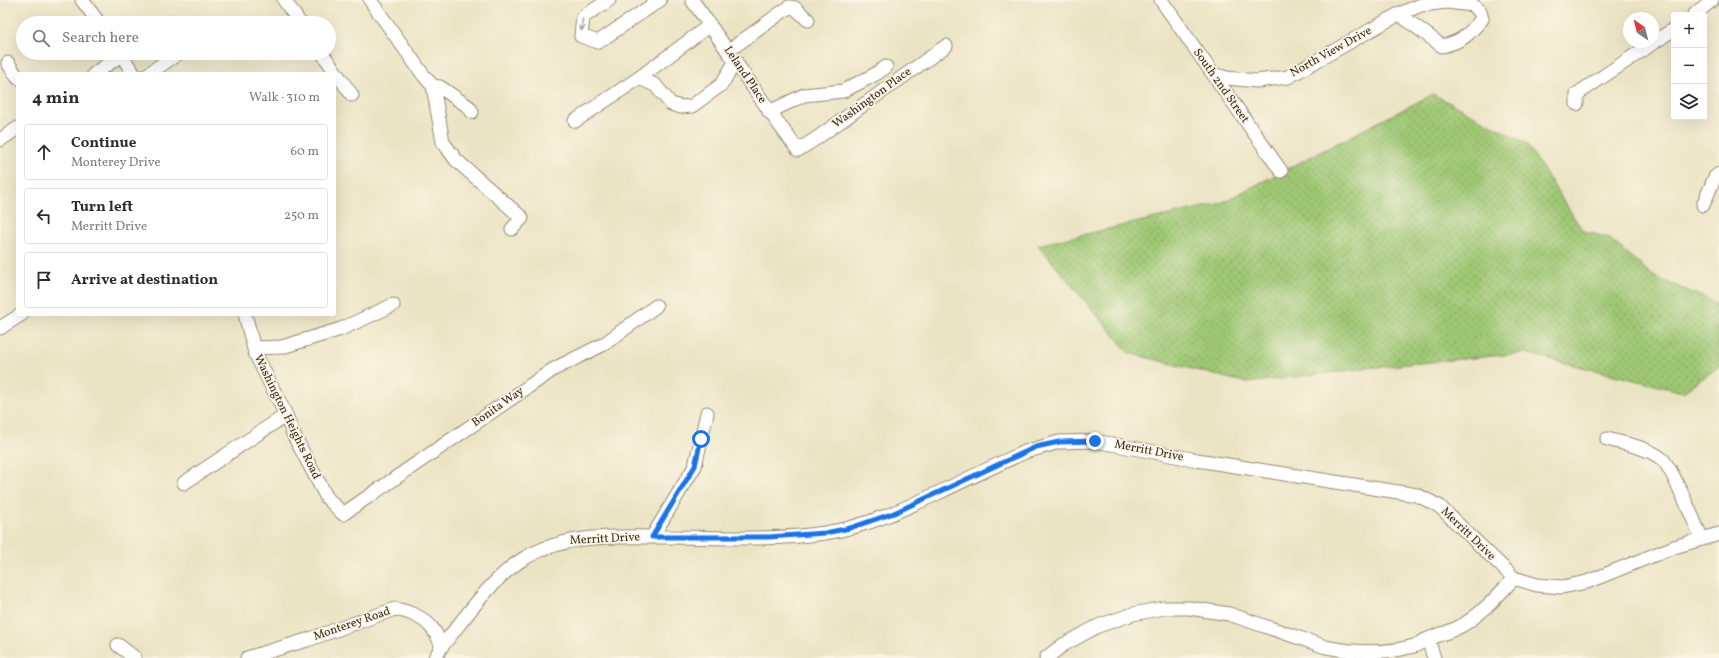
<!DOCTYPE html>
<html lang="en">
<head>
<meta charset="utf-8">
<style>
	:root { --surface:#fff; --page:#f7f7f7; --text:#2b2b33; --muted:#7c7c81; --line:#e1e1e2 }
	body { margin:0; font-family:Vollkorn,serif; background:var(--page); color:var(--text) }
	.controls { position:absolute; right:12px; top:12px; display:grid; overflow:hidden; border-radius:4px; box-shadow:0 4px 16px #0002 }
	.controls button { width:36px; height:36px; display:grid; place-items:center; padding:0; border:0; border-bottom:1px solid var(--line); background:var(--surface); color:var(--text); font:20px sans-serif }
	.compass { position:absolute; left:1623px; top:12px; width:36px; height:36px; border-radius:50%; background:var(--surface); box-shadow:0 4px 16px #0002; rotate:325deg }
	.stop { position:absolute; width:12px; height:12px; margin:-9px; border:3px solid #1a73e8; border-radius:50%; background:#fff }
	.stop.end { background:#1a73e8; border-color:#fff; box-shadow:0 1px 4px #0008 }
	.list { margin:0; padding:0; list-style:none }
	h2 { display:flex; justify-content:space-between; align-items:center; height:52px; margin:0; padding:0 16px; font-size:17px }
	h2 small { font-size:13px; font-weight:400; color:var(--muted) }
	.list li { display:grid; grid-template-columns:26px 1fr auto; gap:12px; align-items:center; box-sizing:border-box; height:56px; margin:0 8px 8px; padding:0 8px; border:1px solid var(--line); border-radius:4px }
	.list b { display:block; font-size:15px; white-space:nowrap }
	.list p { margin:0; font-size:13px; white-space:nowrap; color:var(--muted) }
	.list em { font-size:13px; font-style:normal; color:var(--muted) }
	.icon { flex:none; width:22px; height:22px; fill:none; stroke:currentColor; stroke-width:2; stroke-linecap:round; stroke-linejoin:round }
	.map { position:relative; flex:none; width:1719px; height:658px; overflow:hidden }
	.search { position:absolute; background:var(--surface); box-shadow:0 4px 16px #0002; left:16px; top:16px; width:320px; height:44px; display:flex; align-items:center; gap:10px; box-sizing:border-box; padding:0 14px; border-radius:22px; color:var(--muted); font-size:15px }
	.panel { position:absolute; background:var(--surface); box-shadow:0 4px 16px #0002; left:16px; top:72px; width:320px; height:244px; border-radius:4px }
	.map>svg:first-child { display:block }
</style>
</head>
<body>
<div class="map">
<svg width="1719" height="658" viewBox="0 0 1719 658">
	<defs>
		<pattern id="grass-dots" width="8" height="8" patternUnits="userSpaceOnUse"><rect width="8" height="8" fill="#9ec773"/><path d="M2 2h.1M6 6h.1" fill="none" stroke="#82a25e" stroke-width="1.8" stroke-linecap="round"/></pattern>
	</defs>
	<rect width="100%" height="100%" fill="#fcf5e5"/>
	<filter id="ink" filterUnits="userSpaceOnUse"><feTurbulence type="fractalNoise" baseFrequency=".025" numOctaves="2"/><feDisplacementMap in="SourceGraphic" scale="8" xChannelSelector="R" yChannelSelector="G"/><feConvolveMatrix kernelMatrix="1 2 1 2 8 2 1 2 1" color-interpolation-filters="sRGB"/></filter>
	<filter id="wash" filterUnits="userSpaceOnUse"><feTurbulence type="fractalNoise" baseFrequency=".012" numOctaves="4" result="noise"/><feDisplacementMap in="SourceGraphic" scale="16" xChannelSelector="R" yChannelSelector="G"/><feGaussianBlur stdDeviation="0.9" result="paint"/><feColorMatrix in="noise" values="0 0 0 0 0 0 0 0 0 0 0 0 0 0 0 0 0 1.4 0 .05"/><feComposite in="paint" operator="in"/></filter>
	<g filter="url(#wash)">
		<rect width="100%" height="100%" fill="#ebe4c4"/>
		<path fill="url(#grass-dots)" stroke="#6c7848" d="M 1433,94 L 1526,143 L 1583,231 L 1609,238 L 1653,276 L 1719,304 L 1719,367 L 1683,392 L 1525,353 L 1367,368 L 1247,383 L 1129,353 L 1038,245 L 1221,203 Z"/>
	</g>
	<g filter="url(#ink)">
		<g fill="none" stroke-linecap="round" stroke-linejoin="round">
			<defs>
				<path id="minor" d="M 82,0 L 99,23
					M 284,0 L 300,23
					M 370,0 L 424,76 L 433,86 L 440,87 L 469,107 L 472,112
					M 609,0 L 583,17 L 581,36 L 598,42 L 660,0
					M 692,0 C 728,50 761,101 798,150 L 817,138 L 946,46
					M 1161,0 L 1281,171
					M 1694,15 L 1712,0
					M 728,51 L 789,7 L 795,8 L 808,20
					M 120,53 L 134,74
					M 322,53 L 352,95
					M 8,63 L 18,78
					M 94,74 L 121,55
					M 148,74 L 179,53
					M 1213,74 L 1227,78 L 1257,81 L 1288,77 L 1399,14 L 1442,46 C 1462,42 1469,34 1482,19 L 1480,12 L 1473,5 L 1447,2 L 1421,5 L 1399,14
					M 639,78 L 655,85 L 671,104 L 681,107 L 692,106 L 721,85 L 736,61
					M 433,86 L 443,142 L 456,160 L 522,218 L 512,229
					M 1577,104 L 1577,94 L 1674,29
					M 769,112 L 804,95 L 843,91 L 874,75 L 886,67
					M 575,121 L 639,78 L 710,25
					M 0,140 L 18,128
					M 1703,205 L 1715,177 L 1719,174
					M 245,314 L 255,353 L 286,415 L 293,434 L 327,498 L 343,514 L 554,369 L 604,344 L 656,306
					M 0,328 L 22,314
					M 254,348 L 282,347 L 341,329 L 393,305
					M 1607,439 C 1625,444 1647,447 1662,459 C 1672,467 1695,524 1702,539
					M 184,483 L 286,415
					M 652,537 L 695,466 L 707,413
					M 1428,639 L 1434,658
					M 118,645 L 135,658
					M 247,658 L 307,640 L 395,609 C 407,611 423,617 431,627 C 436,632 439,640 442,646
					M 435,658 L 442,646 C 465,618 492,578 523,559 C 565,533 616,537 664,537 C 717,537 773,541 825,533 C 865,527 902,510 938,493 C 967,479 996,465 1025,452 L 1059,442 L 1095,441 L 1197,460 L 1417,495 L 1439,506 L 1514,578 L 1537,585 L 1562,587 L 1587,582 L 1674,547 L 1719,534
					M 1046,658 L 1063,645 L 1098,626 L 1133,614 L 1164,608 L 1189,608 L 1229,614 L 1326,647 C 1355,653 1385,654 1414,646 C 1419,644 1423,641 1428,639 C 1437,635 1447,633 1457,628 C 1478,618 1498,596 1514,578"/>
			</defs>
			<use href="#minor" stroke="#938771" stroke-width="15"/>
			<use href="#minor" stroke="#fff" stroke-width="13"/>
		</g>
		<defs><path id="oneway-shaft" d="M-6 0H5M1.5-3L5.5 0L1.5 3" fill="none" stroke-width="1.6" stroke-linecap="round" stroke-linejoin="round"/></defs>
		<use stroke="#a79f9a" href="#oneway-shaft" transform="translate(582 25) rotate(96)"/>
	</g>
	<g fill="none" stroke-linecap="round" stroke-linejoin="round" filter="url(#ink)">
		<path stroke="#1a73e8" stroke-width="5" d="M 701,439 L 695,466 L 652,537 L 769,537 L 825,533 L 850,528 L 894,513 L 1036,447 L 1059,442 L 1095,441"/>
	</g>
	<g text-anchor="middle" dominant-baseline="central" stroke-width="3.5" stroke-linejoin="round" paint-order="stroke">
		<g font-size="12" fill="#3b2a1e" stroke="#fcf5e5">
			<text transform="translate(1331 52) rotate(-29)">North View Drive</text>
			<text transform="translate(745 75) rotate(56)">Leland Place</text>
			<text transform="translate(1221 86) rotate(55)">South 2nd Street</text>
			<text transform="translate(872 98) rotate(-36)">Washington Place</text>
			<text transform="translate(498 407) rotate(-35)">Bonita Way</text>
			<text transform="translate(287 417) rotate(64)">Washington Heights Road</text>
			<text transform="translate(1149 451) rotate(11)">Merritt Drive</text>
			<text transform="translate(1468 534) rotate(44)">Merritt Drive</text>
			<text transform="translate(605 539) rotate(-3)">Merritt Drive</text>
			<text transform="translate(352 624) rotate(-19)">Monterey Road</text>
		</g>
	</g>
</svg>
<div class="controls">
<button>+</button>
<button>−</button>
<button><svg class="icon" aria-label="layers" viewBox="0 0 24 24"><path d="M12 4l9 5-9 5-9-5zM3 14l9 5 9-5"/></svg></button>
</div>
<svg class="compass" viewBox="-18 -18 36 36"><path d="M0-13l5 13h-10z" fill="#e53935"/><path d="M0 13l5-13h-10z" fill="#7c7c81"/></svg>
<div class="stop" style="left:701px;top:439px"></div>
<div class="stop end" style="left:1095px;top:441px"></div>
<div class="search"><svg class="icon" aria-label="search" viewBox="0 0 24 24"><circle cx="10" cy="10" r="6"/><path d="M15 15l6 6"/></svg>Search here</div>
<section class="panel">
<h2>4 min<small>Walk · 310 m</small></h2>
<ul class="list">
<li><svg class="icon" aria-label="ahead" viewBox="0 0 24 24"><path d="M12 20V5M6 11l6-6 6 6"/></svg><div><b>Continue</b><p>Monterey Drive</p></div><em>60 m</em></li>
<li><svg class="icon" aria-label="left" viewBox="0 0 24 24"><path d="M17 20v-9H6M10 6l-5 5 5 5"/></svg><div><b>Turn left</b><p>Merritt Drive</p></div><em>250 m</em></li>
<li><svg class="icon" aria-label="arrive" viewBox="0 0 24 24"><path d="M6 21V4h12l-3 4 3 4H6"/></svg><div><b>Arrive at destination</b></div></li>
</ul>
</section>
</div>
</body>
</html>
